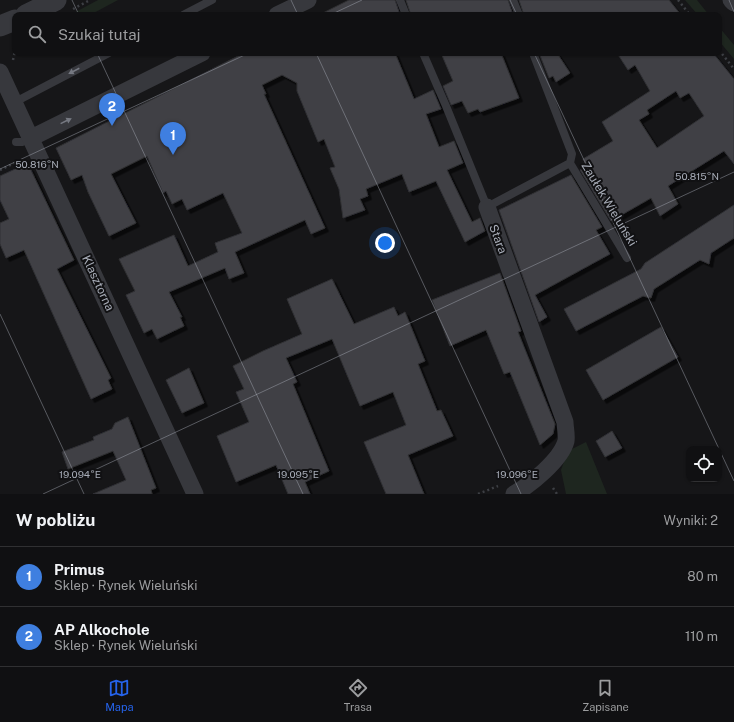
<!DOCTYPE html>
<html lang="pl">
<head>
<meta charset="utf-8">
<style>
	:root { --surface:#101012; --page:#19191b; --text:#f1f3f6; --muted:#9c9d9f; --line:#303032; --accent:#2563eb }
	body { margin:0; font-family:"Public Sans",sans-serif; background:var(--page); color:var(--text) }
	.controls { position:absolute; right:12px; bottom:12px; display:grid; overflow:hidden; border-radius:8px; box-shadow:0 1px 3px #0004 }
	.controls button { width:36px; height:36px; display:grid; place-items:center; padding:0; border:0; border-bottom:1px solid var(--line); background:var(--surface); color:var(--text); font:20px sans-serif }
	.you { position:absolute; left:385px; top:243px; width:14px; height:14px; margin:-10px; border:3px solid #fff; border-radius:50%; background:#1a73e8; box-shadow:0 0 0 6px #1a73e833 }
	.badge { display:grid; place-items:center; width:26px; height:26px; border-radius:50%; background:var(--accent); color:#fff; font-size:13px; font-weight:700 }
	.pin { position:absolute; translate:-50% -33px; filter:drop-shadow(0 1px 2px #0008) }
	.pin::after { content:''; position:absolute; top:21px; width:14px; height:12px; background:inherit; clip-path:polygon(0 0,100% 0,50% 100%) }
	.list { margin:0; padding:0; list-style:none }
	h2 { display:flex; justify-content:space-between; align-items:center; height:52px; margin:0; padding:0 16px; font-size:17px }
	h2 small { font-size:13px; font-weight:400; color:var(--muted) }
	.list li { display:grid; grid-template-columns:26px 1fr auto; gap:12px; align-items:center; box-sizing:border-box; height:60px; padding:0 16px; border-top:1px solid var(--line) }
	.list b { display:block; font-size:15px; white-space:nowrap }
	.list p { margin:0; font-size:13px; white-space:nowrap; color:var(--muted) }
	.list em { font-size:13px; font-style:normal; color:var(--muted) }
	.icon { flex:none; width:22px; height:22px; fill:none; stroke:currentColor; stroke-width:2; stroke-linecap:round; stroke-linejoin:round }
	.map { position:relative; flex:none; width:734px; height:494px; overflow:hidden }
	.search { position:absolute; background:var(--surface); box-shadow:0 1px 3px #0004; left:12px; right:12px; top:12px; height:44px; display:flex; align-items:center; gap:10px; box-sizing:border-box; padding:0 14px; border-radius:8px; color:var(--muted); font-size:15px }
	.sheet { height:172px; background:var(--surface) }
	nav { display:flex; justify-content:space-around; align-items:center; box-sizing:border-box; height:56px; border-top:1px solid var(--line); background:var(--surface); font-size:11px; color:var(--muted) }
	nav a { display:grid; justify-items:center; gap:2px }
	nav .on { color:var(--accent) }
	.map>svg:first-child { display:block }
</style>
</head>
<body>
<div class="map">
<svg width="734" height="494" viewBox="0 0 734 494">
	<defs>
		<filter id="shadow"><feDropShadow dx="3.5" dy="3.5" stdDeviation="0" flood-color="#0009"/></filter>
	</defs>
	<rect width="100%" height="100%" fill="#161618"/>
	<path fill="#1e261f" d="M 98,0 L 118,0 L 90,15 L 70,15 Z
		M 685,0 L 697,0 L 709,15 L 698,15 Z
		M 719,27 L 734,45 L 734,59 L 719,41 Z
		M 586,442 L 607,494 L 566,494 L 561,470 L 568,451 Z"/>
	<path fill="#404145" stroke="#303034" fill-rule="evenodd" filter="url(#shadow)" d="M 349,0 L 395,0 L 400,15 L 319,15 Z
		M 406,0 L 508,0 L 513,15 L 411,15 Z
		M 519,0 L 669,0 L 681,15 L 524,15 Z
		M 244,53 L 395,53 L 414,99 L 433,90 L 441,109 L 426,114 L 439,147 L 454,141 L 463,163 L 447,170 L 472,222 L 480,218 L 485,231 L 465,242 L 436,181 L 409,192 L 402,174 L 366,189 L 368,196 L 360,199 L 365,210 L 343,218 L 339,189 L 330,168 L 335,167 L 324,139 L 318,142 L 297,91 L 297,83 L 282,75 L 262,85 L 266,94 L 264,94 L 325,228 L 311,234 L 305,220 L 235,252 L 244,273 L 229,279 L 225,268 L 169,292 L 182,317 L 180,317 L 184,326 L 157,339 L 152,329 L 144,333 L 126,295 L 135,291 L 119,259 L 174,235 L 188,266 L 218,252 L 215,243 L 242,233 L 223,193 L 187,210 L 182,199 L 172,204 L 166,191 L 163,193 L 147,156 L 111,174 L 136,223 L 109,236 L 88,192 L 82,175 L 71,180 L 56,148 Z
		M 441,53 L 501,53 L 519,98 L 480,112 L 478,109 L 468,113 L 462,101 L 451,105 L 443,86 L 453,81 Z
		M 539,53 L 557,53 L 570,73 L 556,82 L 553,76 L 549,78 Z
		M 617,53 L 713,53 L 734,79 L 734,164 L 724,151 L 668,186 L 678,204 L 660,216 L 651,198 L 611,221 L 580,170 L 587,166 L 583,159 L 613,141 L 602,122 L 650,91 L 635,65 L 628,70 ZM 676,91 L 680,98 L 689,93 L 704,116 L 657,148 L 639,120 L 649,114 L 647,110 Z
		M 24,165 L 30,168 L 74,260 L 57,269 L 111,378 L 108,380 L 112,389 L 91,399 L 24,250 L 6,258 L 0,244 L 0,223 L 9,219 L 0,200 L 0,176 Z
		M 571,175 L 602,227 L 596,230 L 610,254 L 535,295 L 547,317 L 539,322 L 499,210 Z
		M 734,205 L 734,238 L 711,253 L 709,264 L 700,260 L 654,289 L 651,298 L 643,296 L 576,331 L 564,309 L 641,269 L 645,263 Z
		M 500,273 L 521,331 L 518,332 L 555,424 L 553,434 L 540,445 L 510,372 L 504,374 L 486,330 L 450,346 L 432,300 Z
		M 332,279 L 354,324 L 394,307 L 398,316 L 405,312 L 425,361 L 418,364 L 437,411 L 441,410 L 453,436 L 408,455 L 424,494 L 386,494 L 364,442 L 406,425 L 393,392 L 360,406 L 332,339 L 286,358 L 297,382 L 293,384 L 329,471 L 305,482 L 310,494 L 288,494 L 276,465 L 236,482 L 217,436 L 249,422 L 236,392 L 244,389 L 233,366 L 263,351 L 302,334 L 287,299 Z
		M 661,327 L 678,357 L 603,400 L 586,370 Z
		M 189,368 L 204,403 L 182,413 L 166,380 Z
		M 128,417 L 156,488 L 151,490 L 152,494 L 93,494 L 126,480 L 113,451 L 68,469 L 62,452 L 94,440 L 93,437 L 112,429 L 115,423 Z
		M 612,431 L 622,448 L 605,457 L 596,441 Z"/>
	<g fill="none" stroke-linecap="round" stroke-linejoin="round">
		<path stroke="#3d3f44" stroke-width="2.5" stroke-dasharray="2 3" stroke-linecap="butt" d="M 678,0 L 690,15
			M 73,9 L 90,0
			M 719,50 L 734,69
			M 13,60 L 15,51
			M 0,170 L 21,160
			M 553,488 L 557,494
			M 478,494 L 498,486"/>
		<path stroke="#37383d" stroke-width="8" d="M 400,0 L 406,15
			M 513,0 L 519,15
			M 183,15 L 212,0
			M 423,53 L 446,106 L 487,207 L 570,163
			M 533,53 L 572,154 L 570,163 L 627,258
			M 15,102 L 109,53
			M 16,142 L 22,142 L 31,138"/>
		<path stroke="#37383d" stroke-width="17" d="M 731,0 L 734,3
			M 277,15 L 308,0
			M 0,72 L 195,494
			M 31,138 L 202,53
			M 487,207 L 565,422 C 565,427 567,435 566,441 C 561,460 530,485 514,494"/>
		<path stroke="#37383d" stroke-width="21" d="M 26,15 L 56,0
			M 0,26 L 15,20"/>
	</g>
	<defs><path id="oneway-solid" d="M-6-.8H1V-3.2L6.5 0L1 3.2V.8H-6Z"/></defs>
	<g fill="#757881">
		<use href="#oneway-solid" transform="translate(74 71) rotate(153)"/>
		<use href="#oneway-solid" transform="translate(66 121) rotate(-26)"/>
	</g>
	<path fill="none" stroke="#a8adb8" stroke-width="1" stroke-opacity="0.45" d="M 72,0 L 79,15M 291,0 L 298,15M 510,0 L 517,15M 729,0 L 734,12M 330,15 L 362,0M 97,53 L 303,494M 316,53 L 521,494M 534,53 L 734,481M 0,169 L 249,53M 0,314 L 84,494M 43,494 L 734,172"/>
	<g text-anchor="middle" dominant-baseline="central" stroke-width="4" stroke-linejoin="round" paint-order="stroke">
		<g font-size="12" fill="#a8adb8" stroke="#111113">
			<text transform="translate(609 204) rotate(59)">Zaułek Wieluński</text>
			<text transform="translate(498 239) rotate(70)">Stara</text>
			<text transform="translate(98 283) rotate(65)">Klasztorna</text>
		</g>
	</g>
	<g font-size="10" text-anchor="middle" fill="#a8adb8" stroke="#111113" stroke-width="4" stroke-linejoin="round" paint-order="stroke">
		<text x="37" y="168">50.816°N</text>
		<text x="697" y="180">50.815°N</text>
		<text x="80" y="478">19.094°E</text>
		<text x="298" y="478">19.095°E</text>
		<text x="517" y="478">19.096°E</text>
	</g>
</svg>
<div class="controls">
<button><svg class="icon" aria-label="locate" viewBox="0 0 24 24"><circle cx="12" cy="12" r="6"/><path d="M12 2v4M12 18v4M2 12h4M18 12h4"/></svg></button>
</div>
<div class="you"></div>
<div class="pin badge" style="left:173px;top:155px;background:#3f7fe0">1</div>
<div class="pin badge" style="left:112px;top:126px;background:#3f7fe0">2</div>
<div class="search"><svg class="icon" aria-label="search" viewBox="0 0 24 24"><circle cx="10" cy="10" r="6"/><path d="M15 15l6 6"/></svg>Szukaj tutaj</div>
</div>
<section class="sheet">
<h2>W pobliżu<small>Wyniki: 2</small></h2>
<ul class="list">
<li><span class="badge" style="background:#3f7fe0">1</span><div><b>Primus</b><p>Sklep · Rynek Wieluński</p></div><em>80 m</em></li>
<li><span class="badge" style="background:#3f7fe0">2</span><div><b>AP Alkochole</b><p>Sklep · Rynek Wieluński</p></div><em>110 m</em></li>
</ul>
</section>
<nav>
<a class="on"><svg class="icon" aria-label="map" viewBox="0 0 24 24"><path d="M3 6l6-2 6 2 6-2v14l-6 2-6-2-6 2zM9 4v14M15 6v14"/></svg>Mapa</a>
<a><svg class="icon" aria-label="directions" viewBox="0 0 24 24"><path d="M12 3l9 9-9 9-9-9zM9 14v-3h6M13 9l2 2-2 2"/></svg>Trasa</a>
<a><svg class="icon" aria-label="saved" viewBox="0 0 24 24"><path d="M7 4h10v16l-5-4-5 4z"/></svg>Zapisane</a>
</nav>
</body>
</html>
